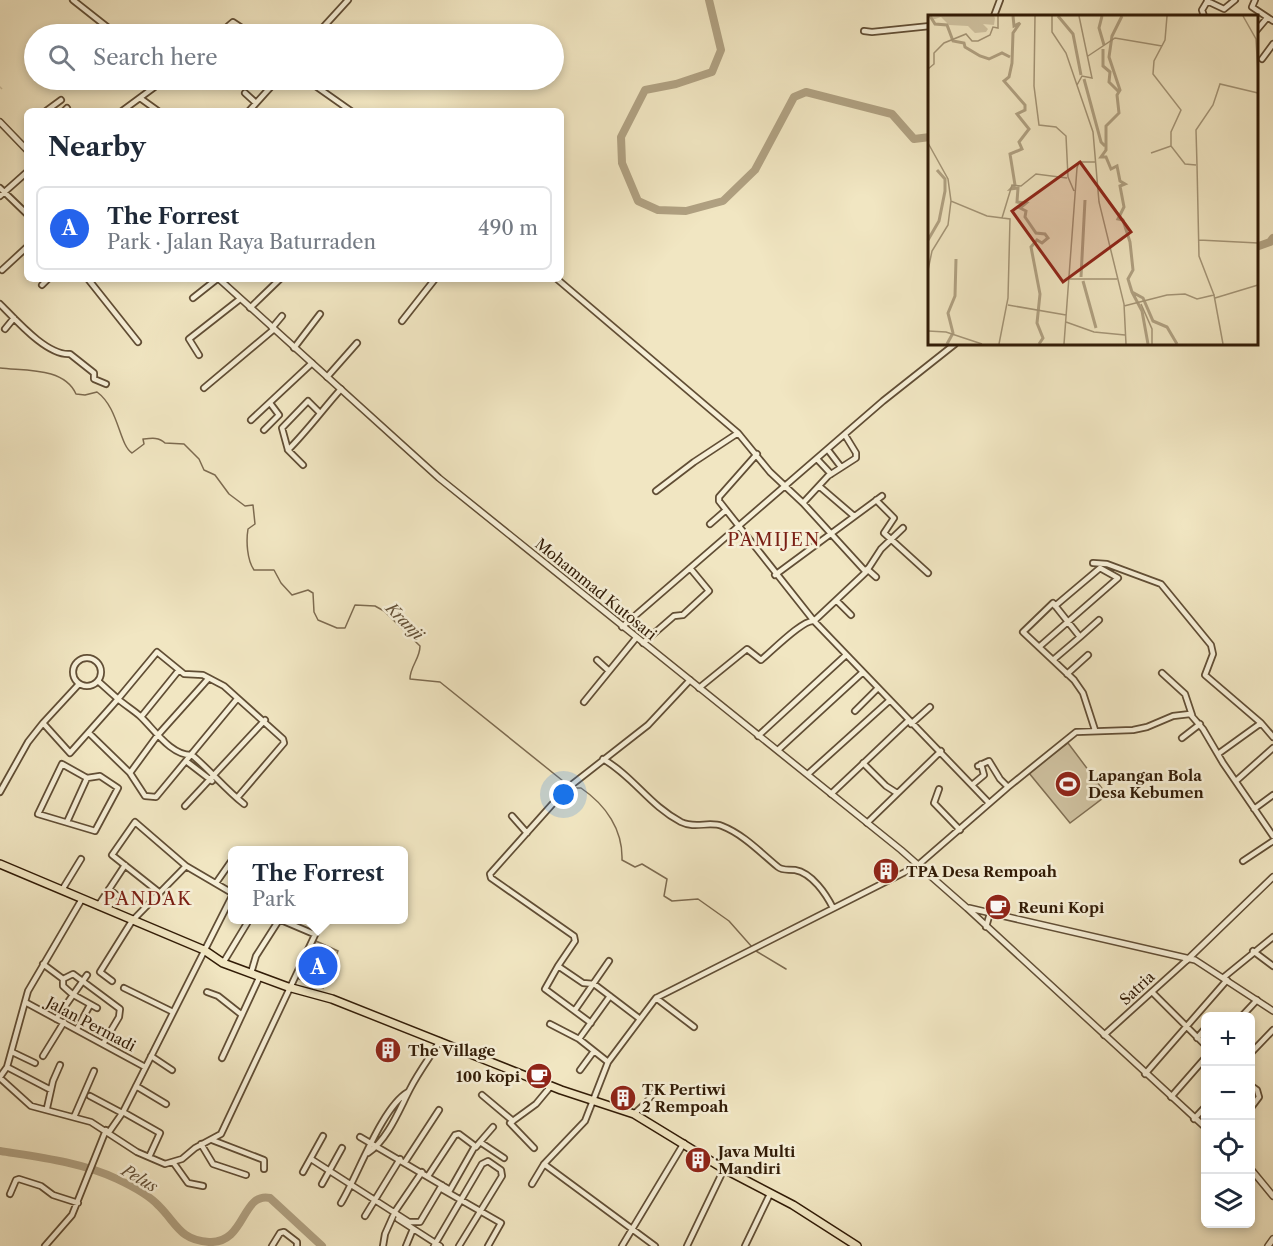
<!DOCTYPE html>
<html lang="en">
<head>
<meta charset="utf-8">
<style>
	:root { --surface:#fff; --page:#f6f6f7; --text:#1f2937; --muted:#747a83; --line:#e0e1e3; --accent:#2563eb }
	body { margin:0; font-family:"Libre Caslon Text",serif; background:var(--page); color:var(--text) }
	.controls { position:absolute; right:18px; bottom:18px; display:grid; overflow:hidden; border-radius:9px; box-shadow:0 3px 9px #0003 }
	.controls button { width:54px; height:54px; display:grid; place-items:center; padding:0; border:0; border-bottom:2px solid var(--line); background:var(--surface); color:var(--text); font:30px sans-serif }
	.you { position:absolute; left:564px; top:795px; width:21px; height:21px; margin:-15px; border:4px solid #fff; border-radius:50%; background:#1a73e8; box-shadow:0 0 0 9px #1a73e833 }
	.badge { display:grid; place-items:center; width:39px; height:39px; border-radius:50%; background:var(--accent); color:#fff; font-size:20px; font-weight:700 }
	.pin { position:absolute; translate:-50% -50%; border:3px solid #fff; box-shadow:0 2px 6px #0006 }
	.popup { position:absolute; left:228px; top:846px; width:180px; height:78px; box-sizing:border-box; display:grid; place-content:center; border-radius:9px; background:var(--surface); filter:drop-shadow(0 2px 4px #0005); font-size:20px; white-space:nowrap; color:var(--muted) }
	.popup b { font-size:22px; color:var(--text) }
	.popup::after { content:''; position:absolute; left:50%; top:100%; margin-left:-12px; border:12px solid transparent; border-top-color:var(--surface) }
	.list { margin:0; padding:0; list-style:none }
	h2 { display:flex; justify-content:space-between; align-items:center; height:78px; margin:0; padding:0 24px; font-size:26px }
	h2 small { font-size:20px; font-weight:400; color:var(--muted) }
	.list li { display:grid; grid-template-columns:39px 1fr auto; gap:18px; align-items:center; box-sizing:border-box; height:84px; margin:0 12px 12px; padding:0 12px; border:2px solid var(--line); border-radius:9px }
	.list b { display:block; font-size:22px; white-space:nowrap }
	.list p { margin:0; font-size:20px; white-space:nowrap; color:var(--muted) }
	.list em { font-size:20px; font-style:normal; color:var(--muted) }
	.icon { flex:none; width:33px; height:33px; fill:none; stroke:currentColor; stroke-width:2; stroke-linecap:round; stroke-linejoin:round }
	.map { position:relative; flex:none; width:1273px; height:1246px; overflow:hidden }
	.search { position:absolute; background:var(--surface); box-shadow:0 3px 9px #0003; left:24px; top:24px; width:540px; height:66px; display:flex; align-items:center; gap:15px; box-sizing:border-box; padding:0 21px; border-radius:33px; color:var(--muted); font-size:22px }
	.panel { position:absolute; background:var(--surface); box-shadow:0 3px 9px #0003; left:24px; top:108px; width:540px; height:174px; border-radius:9px }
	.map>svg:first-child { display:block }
</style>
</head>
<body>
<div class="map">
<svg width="1273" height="1246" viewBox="0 0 1273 1246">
	<defs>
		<pattern id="park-crowns" width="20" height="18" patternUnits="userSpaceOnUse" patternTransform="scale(1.5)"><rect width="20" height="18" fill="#d0c3a2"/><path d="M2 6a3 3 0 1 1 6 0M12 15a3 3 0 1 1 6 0" fill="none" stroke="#b3a78a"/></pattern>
	</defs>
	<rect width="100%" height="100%" fill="#f1e6c2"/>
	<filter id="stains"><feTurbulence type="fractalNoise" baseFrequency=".00333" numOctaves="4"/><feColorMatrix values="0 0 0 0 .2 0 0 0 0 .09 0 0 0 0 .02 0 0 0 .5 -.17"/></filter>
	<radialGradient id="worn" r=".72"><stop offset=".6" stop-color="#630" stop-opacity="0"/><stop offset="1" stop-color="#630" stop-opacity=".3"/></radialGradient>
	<path fill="url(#park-crowns)" stroke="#806f54" stroke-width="1.5" d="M 316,941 L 338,951 L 323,988 L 297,978 Z"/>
	<path fill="#d0c3a2" stroke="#806f54" stroke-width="1.5" d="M 1068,743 L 1107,795 L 1070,823 L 1029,773 Z"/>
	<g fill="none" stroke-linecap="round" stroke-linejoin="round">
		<path stroke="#7d6b50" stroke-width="1.5" d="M 0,368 C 25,371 64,367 76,394 L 85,395 L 97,392 C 119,408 119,445 132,453 L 144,444 L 143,439 C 152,438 159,437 165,443 L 184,444 L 199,459 L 204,470 L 215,475 L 229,494 L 245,506 L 253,505 L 255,524 L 248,529 C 246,541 247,560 254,570 L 274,570 L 281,583 L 292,595 L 308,590 L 313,593 L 314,612 L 318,620 L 337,628 L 345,628 L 355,605 L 375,606 L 384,611 L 420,646 C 420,659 410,666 410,679 L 440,682 L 568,785
			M 572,788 L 581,788 C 606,805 623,830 622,860 L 635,867 L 642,864 L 667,879 L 664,896 L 672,901 L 698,899 L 729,921 L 752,947
			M 756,951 L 786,969"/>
		<path stroke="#b0a182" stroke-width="8" d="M 709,0 L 721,50 L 712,72 L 676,84 L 645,90 L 621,137 L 622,163 L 638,201 L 658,210 L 686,211 L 723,201 L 755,170 L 794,97 L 806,92 L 892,114 L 914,139 L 930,137
			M 1256,247 L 1270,242 L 1273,238
			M 0,1151 C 38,1157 81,1162 117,1179 C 132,1186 148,1194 159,1206 C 177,1224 180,1240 209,1242 C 246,1244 241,1192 270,1198 L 322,1246"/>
		<path stroke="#cbbd9c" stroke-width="4.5" stroke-dasharray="4.5 2" stroke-linecap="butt" d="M 0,88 L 1,87"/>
		<defs>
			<path id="minor" d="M 73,0 L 116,34
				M 1255,0 L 1252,7 L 1273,21
				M 1207,1 L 1224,9 L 1235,0
				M 994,16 L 1000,0
				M 1204,16 L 1202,10 L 1208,0
				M 864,31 L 872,32 L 930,26
				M 1256,31 L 1267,18
				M 219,34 L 233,22 L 251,34
				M 317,34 L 348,0
				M 1262,59 L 1273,44
				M 307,80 L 351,111
				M 245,93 L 256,103
				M 140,98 L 158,111
				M 46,111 L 61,100
				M 64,111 L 67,108
				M 122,111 L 164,80
				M 249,111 L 277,80
				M 0,188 L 27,214
				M 0,196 L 27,172
				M 2,270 L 27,247
				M 88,279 L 138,342
				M 557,279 L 738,433 L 770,472 L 803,503 L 866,572 L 814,621 C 803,619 772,651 761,660 L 747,649 L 699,688
				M 42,285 L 48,279
				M 193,298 L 217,279
				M 0,304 C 16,320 47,356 70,354 L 94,373 L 94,379 L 106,384
				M 250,308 L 280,279
				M 402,321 L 435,279
				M 272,328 L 282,316
				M 5,329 L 14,318
				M 294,348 L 320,314
				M 199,355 L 189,339 L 240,299
				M 327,377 L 357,343
				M 204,388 L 273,330
				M 251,420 L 312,363
				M 264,430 L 279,415 L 270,403
				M 288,450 C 308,430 323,409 341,389
				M 828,450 L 841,467
				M 757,454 L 719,497 L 719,501 L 814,621 L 989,803
				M 817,459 L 831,474
				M 303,465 L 288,450 L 282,428 L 308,401 L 320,413
				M 819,486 L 854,516
				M 656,491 L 694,462 L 738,433
				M 876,500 L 894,518 L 884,533 L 928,573
				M 803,503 L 828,476 L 856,458 L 856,453 L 845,435
				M 710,524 L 726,510
				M 1093,563 L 1107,564 L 1161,584 L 1211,645 L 1213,654 L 1205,675 L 1261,723
				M 867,569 L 876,577
				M 866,572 L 881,549 L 903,528
				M 775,575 L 882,496
				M 837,601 L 851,615
				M 622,627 L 883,401 L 955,344
				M 1080,637 L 1099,620
				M 643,643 L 674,616 L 683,615 L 709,591 L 690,568
				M 1039,647 L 1118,578 L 1100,568 L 1055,606
				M73 672a14 14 0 1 1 28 0a14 14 0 1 1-28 0Z
				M 597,660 L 609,671
				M 1053,660 L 1080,637 L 1053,603 L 1023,632 L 1074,680 L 1083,693 L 1095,730
				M 1162,673 L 1185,694 L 1192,715
				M 1067,674 L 1088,655
				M 208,679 L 157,736 L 130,773 L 145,796 L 156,797 L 237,699
				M 584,702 L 636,638
				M 855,711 L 878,688
				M 141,717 L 179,670
				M 43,723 L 79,684
				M 911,724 L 930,707
				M 89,733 L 130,773
				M 758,736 L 846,655
				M 1182,738 L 1200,724
				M 778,750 L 863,672
				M 1218,754 L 1261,723 L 1273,737
				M 603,759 C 634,777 649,805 681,822 C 695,829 709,821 722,826 C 743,834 761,853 778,867 C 783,871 788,869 795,870 C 812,873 826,894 833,908
				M 186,761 L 212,781
				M 863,763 L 886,786 L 897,793
				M 62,764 L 87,778 L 100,776 L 118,788 L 95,831 L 38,814 Z
				M 978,766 L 989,761 L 1000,779 L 1008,787
				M 808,774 L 890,700
				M 1236,781 L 1273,748
				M 972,785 L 984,775 L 981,764
				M 939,789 L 934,803 L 960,830
				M 0,792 L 28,742 L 43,723 L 70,753 L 118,699 L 98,681
				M 831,794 L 908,721
				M 237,798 L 284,743 L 283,739 L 224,686 L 203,675 L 184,674 L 157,652 L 118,699 C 125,705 133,710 140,716 C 154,729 171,756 192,755 C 211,771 224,788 244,804
				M 185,806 L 265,720
				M 1254,809 L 1273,795
				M 512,816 L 527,833
				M 67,822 L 87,778
				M 867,823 L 941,751
				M 1243,861 L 1273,841
				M 186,866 L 232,893
				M 216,883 L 232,860
				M 109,889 L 119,897
				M 62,890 L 81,859
				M 98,906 L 125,865
				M 281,920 L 314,934
				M 986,927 L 990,913
				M 1253,951 L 1273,966
				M 223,963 L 249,920
				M 43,964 L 63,979
				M 558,966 L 545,989 L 591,1023
				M 251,973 L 256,956 L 279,920
				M 1224,977 L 1273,937
				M 112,981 L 100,972 L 132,921 L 186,866 L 135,822 L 112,855 L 160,893
				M 124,988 L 173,1012
				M 207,992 L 218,996 L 242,1015
				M 1152,992 L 1206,1046
				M 656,998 L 694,1027
				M 25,1002 L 145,1067
				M 97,1008 L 72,994 L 63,986 L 63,979 L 73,974 L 120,1009 L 119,1017 L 103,1044
				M 575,1010 L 609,961
				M 1242,1016 L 1257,1000
				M 56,1019 L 87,975
				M 640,1019 L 594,984 L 583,983 L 558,966 L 575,941 L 574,936 L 491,878 L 490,874 L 565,790 L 648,725 L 690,680
				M 550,1024 L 579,1039 L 608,1062
				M 77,1029 L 90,1005
				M 1104,1035 L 1187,960
				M 1197,1038 L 1204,1030
				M 579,1039 L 610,996
				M 12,1052 L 35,1063
				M 1250,1054 L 1273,1030
				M 43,1056 L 64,1022
				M 151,1056 L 172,1070
				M 222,1058 L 260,976
				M 7,1067 L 51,1090
				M 580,1070 L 594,1051
				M 1145,1074 L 1227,980
				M 0,1077 L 7,1067 L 28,991 L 82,899
				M 0,1078 L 31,1106 L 91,1122 L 137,1152 L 165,1164 L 182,1159 L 195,1148 L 221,1134 L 322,920
				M 1250,1085 L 1257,1090 L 1259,1097 L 1250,1109
				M 136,1086 L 166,1104
				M 482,1095 L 513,1121
				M 90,1096 L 122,1113
				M 1171,1097 L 1206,1057
				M 47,1108 L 53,1081 L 60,1065
				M 123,1112 L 160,1133 L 149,1157
				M 634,1114 L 646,1103 L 657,1088
				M 74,1117 L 94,1071
				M 1194,1119 L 1206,1106
				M 109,1132 L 123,1112 L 232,896
				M 360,1137 L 450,1190 L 475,1146 L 459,1134 L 455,1135 L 428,1176
				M 212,1140 L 264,1160 L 264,1169
				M 480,1142 L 493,1127
				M 201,1144 L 213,1164 L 246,1175
				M 476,1147 L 480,1142 L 504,1158
				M 534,1148 L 510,1123 L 536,1104 L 551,1086
				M 368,1153 C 388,1139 399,1110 410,1089 C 418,1073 430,1057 440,1041
				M 311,1159 L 409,1222 L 420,1222 L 442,1185
				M 173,1162 L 188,1183 L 203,1186
				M 405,1162 L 439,1110
				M 303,1172 L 323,1136
				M 322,1184 L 342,1148
				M 532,1184 L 544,1164
				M 440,1188 L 501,1223 L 488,1246
				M 10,1194 L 16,1180 L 19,1179 L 41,1186 L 53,1195 L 78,1203
				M 341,1203 C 358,1175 382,1107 408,1092
				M 394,1213 L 422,1172
				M 365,1216 L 400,1159
				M 398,1219 L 440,1246
				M 45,1246 L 72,1215 L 106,1130
				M 272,1246 L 280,1233 L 284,1232 L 297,1242 L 297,1246
				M 383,1246 L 385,1234 L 393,1216
				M 406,1246 L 413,1229
				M 434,1246 L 482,1164 L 488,1161 L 501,1170 L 502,1176 L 459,1246
				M 622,1246 L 684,1143
				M 655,1246 L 544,1164 L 585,1121 L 608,1062 L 656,998 L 917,866 L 1008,787 L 1076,732 L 1133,730 L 1147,727 L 1173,716 L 1190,714 L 1203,729 L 1223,763 L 1273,836
				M 687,1246 L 724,1169
				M 745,1246 L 770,1194"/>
			<path id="tertiary" d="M 0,122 L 27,150
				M 219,279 L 439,478 L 901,850 L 967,908 L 1206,1128
				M 969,908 L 1195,960 L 1273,1011
				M 1187,960 L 1273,877
				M 1250,1168 L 1273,1196
				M 1268,1246 L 1273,1239"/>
			<path id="primary" d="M 0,864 L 204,950 L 223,963 L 288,987 L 332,999 L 561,1090 L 634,1114 L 724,1169 L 793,1205 L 857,1246"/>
		</defs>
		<use href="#minor" stroke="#614e35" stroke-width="8"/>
		<use href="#tertiary" stroke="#614e35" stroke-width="8"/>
		<use href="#primary" stroke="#311b06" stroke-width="10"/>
		<use href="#minor" stroke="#f6efd7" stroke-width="4.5"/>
		<use href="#tertiary" stroke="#f6efd7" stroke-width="5"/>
		<use href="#primary" stroke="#f1e6c2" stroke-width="7"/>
	</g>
	<defs>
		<symbol id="stadium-disc" viewBox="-11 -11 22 22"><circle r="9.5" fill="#8f2418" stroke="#f6efd7"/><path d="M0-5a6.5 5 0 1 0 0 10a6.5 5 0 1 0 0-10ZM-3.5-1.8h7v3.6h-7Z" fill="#fff"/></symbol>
		<symbol id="building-disc" viewBox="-11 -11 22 22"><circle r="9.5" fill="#8f2418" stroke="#f6efd7"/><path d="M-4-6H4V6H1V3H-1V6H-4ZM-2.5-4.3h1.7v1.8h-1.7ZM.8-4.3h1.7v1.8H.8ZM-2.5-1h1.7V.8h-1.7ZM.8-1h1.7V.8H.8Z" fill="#fff"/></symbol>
		<symbol id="cafe-disc" viewBox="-11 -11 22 22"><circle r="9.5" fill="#8f2418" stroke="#f6efd7"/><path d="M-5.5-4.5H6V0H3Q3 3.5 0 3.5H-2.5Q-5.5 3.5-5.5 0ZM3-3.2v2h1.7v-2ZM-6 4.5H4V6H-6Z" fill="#fff"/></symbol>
	</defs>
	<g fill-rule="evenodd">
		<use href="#stadium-disc" x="1053" y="769" width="30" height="30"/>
		<use href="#building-disc" x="871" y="856" width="30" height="30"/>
		<use href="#cafe-disc" x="983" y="892" width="30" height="30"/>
		<use href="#building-disc" x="373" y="1035" width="30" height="30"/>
		<use href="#cafe-disc" x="524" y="1061" width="30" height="30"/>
		<use href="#building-disc" x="608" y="1083" width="30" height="30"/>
		<use href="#building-disc" x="683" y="1145" width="30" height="30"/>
	</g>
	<g text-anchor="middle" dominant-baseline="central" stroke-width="5" stroke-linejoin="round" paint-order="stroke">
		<g font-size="15" fill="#311b06" stroke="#f6efd7">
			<text transform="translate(596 589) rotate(39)">Mohammad Kutosari</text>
			<text transform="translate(1137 988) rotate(-43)">Satria</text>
			<text transform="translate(91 1024) rotate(28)">Jalan Permadi</text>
		</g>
		<g font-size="15" font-weight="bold" fill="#311b06" stroke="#f6efd7" text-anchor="start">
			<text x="1088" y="775">Lapangan Bola<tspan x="1088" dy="17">Desa Kebumen</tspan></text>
			<text x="906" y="871">TPA Desa Rempoah</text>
			<text x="1018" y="907">Reuni Kopi</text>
			<text x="408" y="1050">The Village</text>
			<text x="520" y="1076" text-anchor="end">100 kopi</text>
			<text x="642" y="1089">TK Pertiwi<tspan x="642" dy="17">2 Rempoah</tspan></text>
			<text x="718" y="1151">Java Multi<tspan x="718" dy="17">Mandiri</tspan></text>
		</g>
		<g font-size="16" font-style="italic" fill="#645138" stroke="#f6efd7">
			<text transform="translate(405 621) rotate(45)">Kranji</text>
			<text transform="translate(140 1178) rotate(30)">Pelus</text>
		</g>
		<g font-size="18" letter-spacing="1.5" fill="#7a1f14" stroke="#f6efd7">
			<text x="774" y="540">PAMIJEN</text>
			<text x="148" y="899">PANDAK</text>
		</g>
	</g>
	<g transform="translate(928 15)">
		<rect width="330" height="330" fill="#f1e6c2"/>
		<path d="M 0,1 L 66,1 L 67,3 L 66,10 L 55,9 L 60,14 L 58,17 L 47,18 L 40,11 L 21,10 L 13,2 L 4,5 Z" fill="#d0c3a2"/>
		<path fill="none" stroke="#b0a182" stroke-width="3" d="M 2,1 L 7,9 L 19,10 L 25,26 L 36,28 L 37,32 L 52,41 L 61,44 L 74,38 L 82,42M 85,1 L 86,11 L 92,8 L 85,18 L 84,48 L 81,62 L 76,66 L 97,90 L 97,95 L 89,99 L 101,114 L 91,127 L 94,134 L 82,139 L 87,170 L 83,174 L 90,173 L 89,187 L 98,188 L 92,193 L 98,196 L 97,202 L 108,218 L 117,219 L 120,223 L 114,228 L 109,225 L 103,232 L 112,279 L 109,308 L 115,323 L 111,329M 130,1 L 145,19 L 153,60M 174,1 L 171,13 L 176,30M 194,1 L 184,21 L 181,42 L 192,75 L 189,80 L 191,98 L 178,111 L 178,135 L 173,142 L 178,142 L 183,154 L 189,151 L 192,166 L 197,169 L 192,171 L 196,192 L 190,204 L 195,205 L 202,227 L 205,255 L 200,264 L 204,277 L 215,283 L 225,306 L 239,312 L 249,329M 175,34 L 175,51 L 182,57 L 181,67 L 191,77M 156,64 L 173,127 L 177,131M 0,225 L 11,206 L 17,176 L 17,164 L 9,155M 153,262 L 157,185M 155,266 L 168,313M 204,277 L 214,296 L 220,329M 19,329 L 25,318 L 20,298 L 27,281 L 28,244"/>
		<path fill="none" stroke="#a49577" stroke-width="1.5" d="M 107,1 L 106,71 L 111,110 L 128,112 L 138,121 L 140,162 L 146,176M 124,1 L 124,17 L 138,38 L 165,117 L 171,187 L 196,289 L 198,329M 239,1 L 237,25 L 226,46 L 225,59 L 253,95 L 243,117 L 243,131 L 257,149 L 268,150M 315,1 L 328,24 L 330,59M 160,41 L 187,23 L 234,31M 0,54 L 6,49 L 6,38 L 16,28 L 38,19 L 44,26 L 50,26 L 62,20 L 65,12 L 70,13 L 70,1M 149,70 L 154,61 L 164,63 L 151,1M 0,128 L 20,164 L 23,186M 223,138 L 243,131M 269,150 L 271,241 L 286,280M 269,150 L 268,115 L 285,90 L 292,69 L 330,78M 74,203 L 84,170 L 93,171 L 108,159 L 139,163M 271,225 L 330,228M 0,255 L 4,236 L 20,210 L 23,186 L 59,201 L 82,204 L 80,283 L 71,329M 141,264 L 189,264M 287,283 L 330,270M 213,289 L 224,314 L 224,329M 80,290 L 138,300M 196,291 L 239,280 L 257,279 L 269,284 L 286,280 L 295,329M 138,307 L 166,317 L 197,320M 0,316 L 18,317 L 54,329M 136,329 L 149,153 L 151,147 L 167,147"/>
		<path fill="#8f2418" fill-opacity="0.15" stroke="#8f2418" stroke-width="3" d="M 152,147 L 203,217 L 135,267 L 84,196 Z"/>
		<rect width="330" height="330" fill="none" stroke="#311b06" stroke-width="3"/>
	</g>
	<rect width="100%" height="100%" filter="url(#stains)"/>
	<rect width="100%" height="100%" fill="url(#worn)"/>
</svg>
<div class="controls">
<button>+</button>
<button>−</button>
<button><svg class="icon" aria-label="locate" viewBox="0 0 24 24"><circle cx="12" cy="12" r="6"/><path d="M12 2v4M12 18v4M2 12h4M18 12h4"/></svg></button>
<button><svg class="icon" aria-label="layers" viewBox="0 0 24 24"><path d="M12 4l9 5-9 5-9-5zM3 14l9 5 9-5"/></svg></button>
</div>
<div class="you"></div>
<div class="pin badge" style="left:318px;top:966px">A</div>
<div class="popup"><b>The Forrest</b>Park</div>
<div class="search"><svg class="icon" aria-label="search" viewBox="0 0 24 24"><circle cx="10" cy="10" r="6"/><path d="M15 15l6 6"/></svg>Search here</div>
<section class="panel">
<h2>Nearby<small></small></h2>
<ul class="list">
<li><span class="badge">A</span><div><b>The Forrest</b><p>Park · Jalan Raya Baturraden</p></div><em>490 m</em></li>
</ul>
</section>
</div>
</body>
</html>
